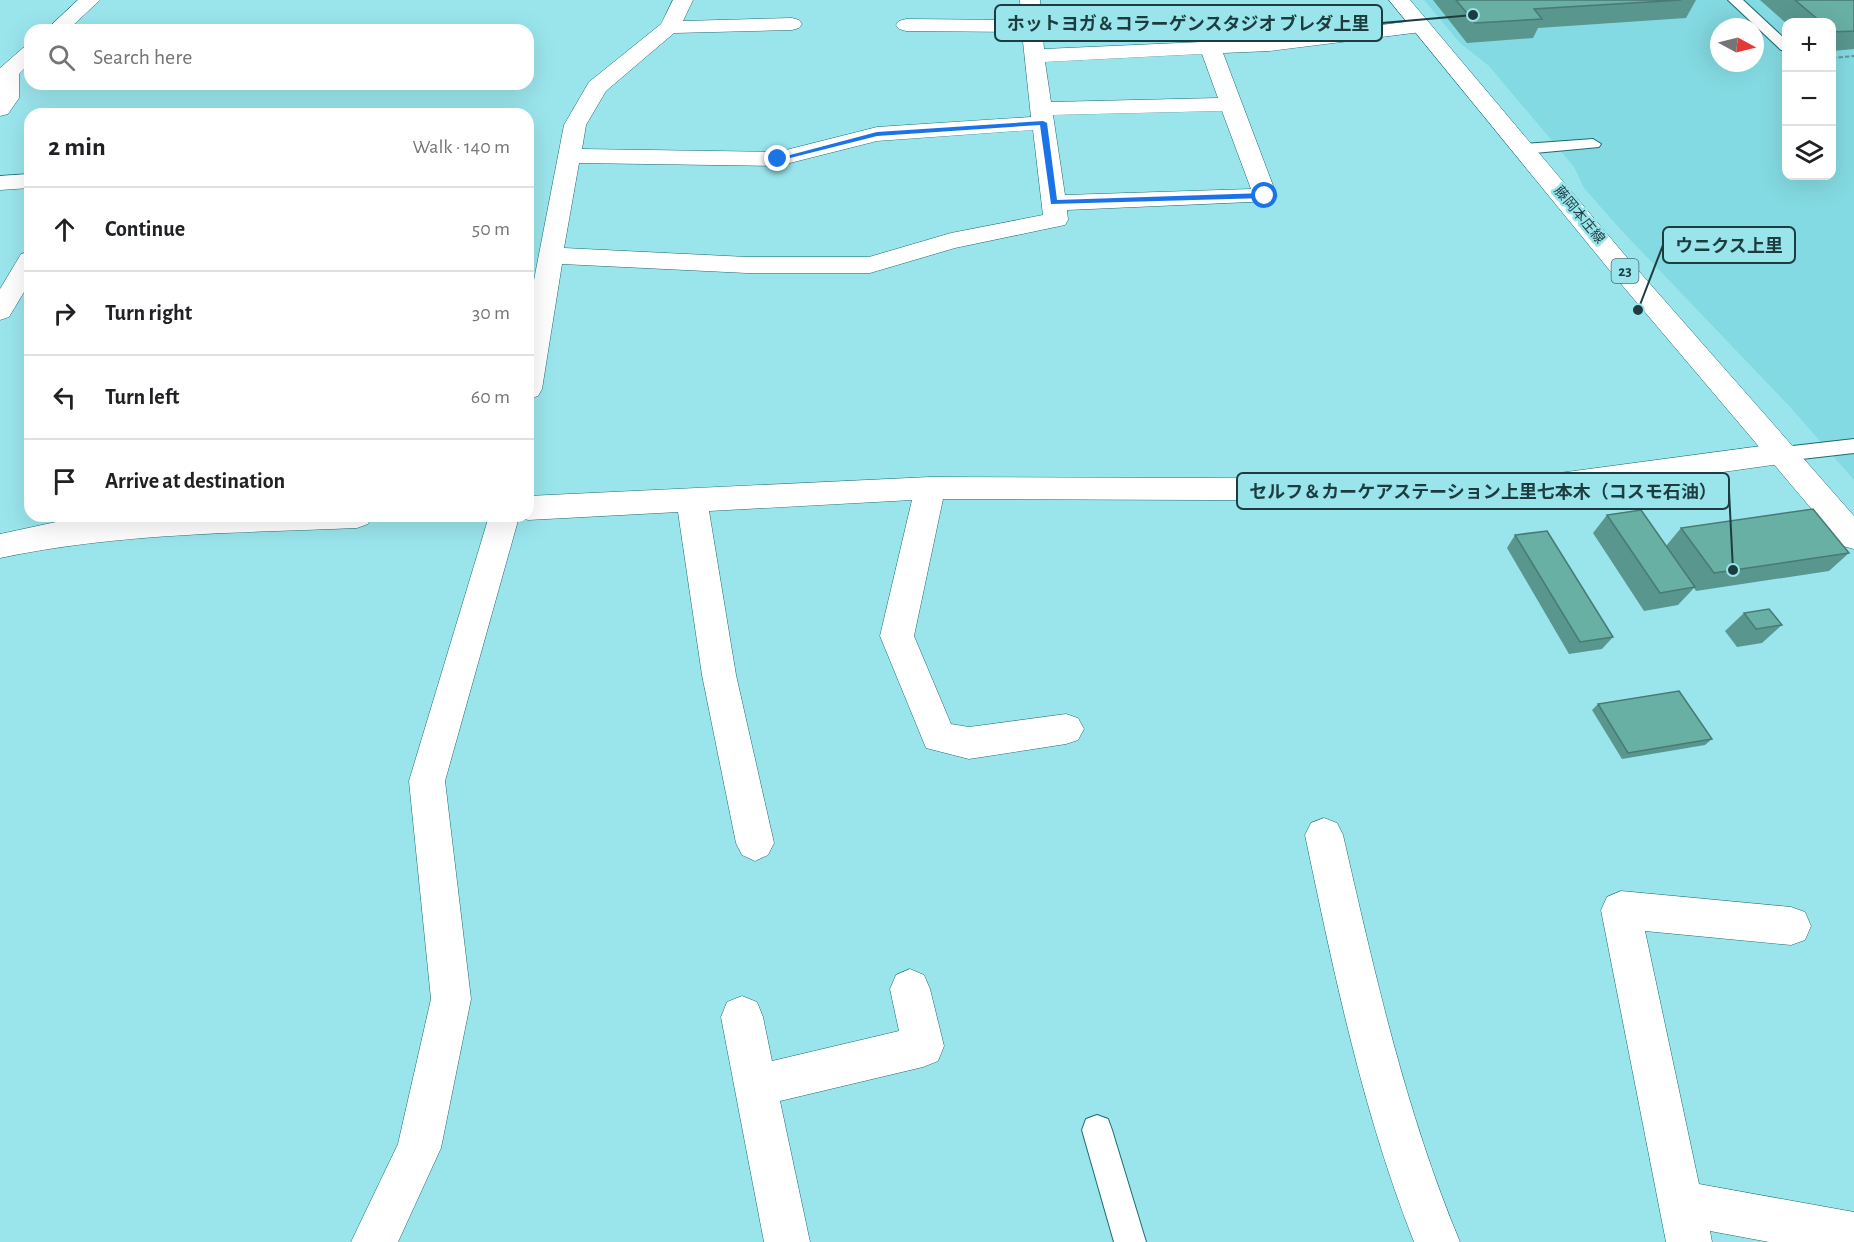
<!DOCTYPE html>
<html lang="en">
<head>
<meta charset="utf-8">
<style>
	:root { --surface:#fff; --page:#f6f6f6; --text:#202124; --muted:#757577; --line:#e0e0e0 }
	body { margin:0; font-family:"Alegreya Sans","Noto Sans JP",sans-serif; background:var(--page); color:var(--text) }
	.controls { position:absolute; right:18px; top:18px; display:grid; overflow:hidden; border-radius:12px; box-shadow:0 6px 24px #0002 }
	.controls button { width:54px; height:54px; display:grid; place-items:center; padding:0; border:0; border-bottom:2px solid var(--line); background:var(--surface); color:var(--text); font:30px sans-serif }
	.compass { position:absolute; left:1710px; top:18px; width:54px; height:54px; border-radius:50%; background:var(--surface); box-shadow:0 6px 24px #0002; rotate:97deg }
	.stop { position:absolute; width:18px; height:18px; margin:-14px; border:4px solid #1a73e8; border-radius:50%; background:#fff }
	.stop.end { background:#1a73e8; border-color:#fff; box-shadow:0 2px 6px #0008 }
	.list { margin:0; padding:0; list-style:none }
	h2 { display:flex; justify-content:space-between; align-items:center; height:78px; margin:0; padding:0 24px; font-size:26px }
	h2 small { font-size:20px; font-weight:400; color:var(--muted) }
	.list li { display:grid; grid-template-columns:39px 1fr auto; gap:18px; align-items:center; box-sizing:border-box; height:84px; padding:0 24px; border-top:2px solid var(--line) }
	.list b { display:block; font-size:22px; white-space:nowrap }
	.list em { font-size:20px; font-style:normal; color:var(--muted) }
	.icon { flex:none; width:33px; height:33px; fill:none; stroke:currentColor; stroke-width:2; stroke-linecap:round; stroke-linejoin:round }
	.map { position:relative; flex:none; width:1854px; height:1242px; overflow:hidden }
	.search { position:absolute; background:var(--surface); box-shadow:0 6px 24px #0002; left:24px; top:24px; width:510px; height:66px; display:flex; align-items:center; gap:15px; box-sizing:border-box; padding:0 21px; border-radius:18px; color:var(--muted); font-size:22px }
	.panel { position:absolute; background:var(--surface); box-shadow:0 6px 24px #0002; left:24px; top:108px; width:510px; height:414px; border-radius:18px }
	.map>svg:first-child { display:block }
</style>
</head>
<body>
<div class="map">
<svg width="1854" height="1242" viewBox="0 0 1854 1242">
	<rect width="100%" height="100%" fill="#9ae5ec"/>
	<path fill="#84dae2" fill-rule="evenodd" d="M 1424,0 L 1854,0 L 1854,480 L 1791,408 L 1621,230 L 1584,188 L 1574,167 L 1489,66 L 1460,43 ZM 1786,22 L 1832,22 L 1832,176 L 1786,176 ZM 1719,27 L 1755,27 L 1755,63 L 1719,63 Z"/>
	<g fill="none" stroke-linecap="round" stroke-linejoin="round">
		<defs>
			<path id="lane" d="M 1728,0 L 1743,0 L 1786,40 L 1786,51 L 1781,50 Z
				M 1593,139 L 1601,144 L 1599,147 L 1524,154 L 1516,149 L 1524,144 Z
				M 1854,439 L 1854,453 L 1784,461 L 1777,459 L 1774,454 L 1777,449 L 1784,447 Z
				M 1097,1115 L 1108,1119 L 1112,1130 L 1146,1242 L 1114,1242 L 1082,1130 L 1086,1119 Z"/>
			<path id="street" d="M 78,0 L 100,0 L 68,30 L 46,30 Z
				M 673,0 L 693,0 L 683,21 L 792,18 L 799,20 L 802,24 L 799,28 L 792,30 L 674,33 L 606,91 L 586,125 L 582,149 L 778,152 L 877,127 L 1031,117 L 1022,32 L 906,31 L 899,29 L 896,25 L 899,21 L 906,19 L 1021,20 L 1020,0 L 1040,0 L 1044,49 L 1269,39 L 1421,20 L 1428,22 L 1431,26 L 1428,30 L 1421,32 L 1269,51 L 1223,53 L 1277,196 L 1274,201 L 1067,210 L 1068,220 L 1065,225 L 955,248 L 870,273 L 747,273 L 562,264 L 542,389 L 538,396 L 528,399 L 528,311 L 564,125 L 589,82 L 661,24 ZM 1202,54 L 1218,98 L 1051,102 L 1045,62 ZM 1222,111 L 1251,189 L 1065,195 L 1053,115 ZM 1033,130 L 1043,215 L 951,233 L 869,257 L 747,257 L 564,248 L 579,163 L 778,166 L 877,141 Z
				M 30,46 L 30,63 L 19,74 L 19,98 L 8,114 L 0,116 L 0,68 L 23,48 Z
				M 30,174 L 30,188 L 0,190 L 0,176 Z
				M 30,252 L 30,282 L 9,317 L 0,320 L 0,289 L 21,254 Z
				M 1784,443 L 1794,446 L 1799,454 L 1794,462 L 1559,495 L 1464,501 L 943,499 L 914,636 L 951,724 L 969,727 L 1066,714 L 1078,718 L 1084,729 L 1078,740 L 1066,744 L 969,759 L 926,748 L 880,636 L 912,500 L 709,511 L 736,675 L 774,843 L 768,855 L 755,861 L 742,855 L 736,843 L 702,675 L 678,512 L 528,520 L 519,517 L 445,781 L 471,999 L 441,1148 L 398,1242 L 351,1242 L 398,1144 L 431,999 L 409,781 L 489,516 L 528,516 L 528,496 L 930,477 L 1464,479 L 1559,473 Z
				M 131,516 L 372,516 L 368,524 L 357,528 C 238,533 117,533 0,558 L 0,534 L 56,522 Z
				M 1324,818 L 1337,823 L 1343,835 C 1375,974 1405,1110 1460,1242 L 1414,1242 C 1362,1110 1334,973 1305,835 L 1311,823 Z
				M 1621,891 L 1791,907 L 1805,912 L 1811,926 L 1805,940 L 1791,945 L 1645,931 L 1699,1184 L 1854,1212 L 1854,1242 L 1769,1242 L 1710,1231 L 1712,1242 L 1666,1242 L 1601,910 L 1607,897 Z
				M 910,969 L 924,975 L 930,989 L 944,1046 L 938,1061 L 923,1067 L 780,1101 L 810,1242 L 764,1242 L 721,1017 L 727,1002 L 742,996 L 757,1002 L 763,1017 L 772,1061 L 899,1031 L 890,989 L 896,975 Z"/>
			<path id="primary" d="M 1389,0 L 1410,0 L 1629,260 L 1854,516 L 1854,549 L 1843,546 L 1611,272 Z"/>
		</defs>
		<use href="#lane" stroke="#1b6b72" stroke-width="2"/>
		<use href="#street" stroke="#1b6b72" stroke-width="1"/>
		<use href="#primary" stroke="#1b6b72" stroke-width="1"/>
		<path stroke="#60979c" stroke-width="2" stroke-dasharray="4.5 2" stroke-linecap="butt" d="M 1832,58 L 1854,56"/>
		<use href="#lane" fill="#fff" fill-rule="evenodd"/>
		<use href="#street" fill="#fff" fill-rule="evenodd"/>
		<use href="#primary" fill="#fff" fill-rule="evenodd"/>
	</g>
	<path fill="#59968d" d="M 1433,0 L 1696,0 L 1686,18 L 1538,28 L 1533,38 L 1467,43 Z
		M 1760,0 L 1854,0 L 1854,49 L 1832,51 L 1832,22 L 1786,23 Z
		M 1607,515 L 1666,546 L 1681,528 L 1849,553 L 1829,571 L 1696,591 L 1694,588 L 1678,605 L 1644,611 L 1593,533 Z
		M 1515,535 L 1613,637 L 1602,649 L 1569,654 L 1507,548 Z
		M 1744,613 L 1782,625 L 1762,643 L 1737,647 L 1725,631 Z
		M 1598,704 L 1712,739 L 1705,745 L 1622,759 L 1592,710 Z"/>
	<path fill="#68afa4" stroke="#497a73" stroke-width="1.5" d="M 1456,0 L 1681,0 L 1534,9 L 1542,19 L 1475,23 Z
		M 1795,0 L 1854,0 L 1854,31 L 1832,32 L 1832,22 L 1821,22 Z
		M 1813,509 L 1849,553 L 1714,573 L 1681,528 Z
		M 1641,510 L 1695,587 L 1660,593 L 1607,515 Z
		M 1547,531 L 1613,637 L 1580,642 L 1515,535 Z
		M 1769,609 L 1782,625 L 1756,629 L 1744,613 Z
		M 1679,691 L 1712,739 L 1628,753 L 1598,704 Z"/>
	<path fill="#1a73e8" d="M 1043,121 L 1047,123 L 1057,200 L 1265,193 L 1269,196 L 1265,198 L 1051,204 L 1040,125 L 877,136 L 778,161 L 775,159 L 877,132 Z"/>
	<g text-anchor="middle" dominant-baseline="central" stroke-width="5" stroke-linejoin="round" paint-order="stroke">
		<g font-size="14" fill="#1d3c3f" stroke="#9ae5ec">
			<text transform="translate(1579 215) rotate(50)">藤岡本庄線</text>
		</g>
		<rect fill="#9ae5ec" stroke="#426f73" stroke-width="1.5" x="1611.5" y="259" width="27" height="24" rx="4.5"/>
		<g font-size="15" font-weight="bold" fill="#1d3c3f">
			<text x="1625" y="271">23</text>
		</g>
	</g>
	<path fill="none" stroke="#1d3c3f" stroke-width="2" d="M1473 15L1382 23M1638 310L1663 245M1733 570L1729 491"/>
	<g fill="#1d3c3f" stroke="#9ae5ec" stroke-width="2">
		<circle cx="1473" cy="15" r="6"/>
		<circle cx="1638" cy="310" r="6"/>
		<circle cx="1733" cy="570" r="6"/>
	</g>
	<g fill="#9ae5ec" stroke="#1d3c3f" stroke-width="2">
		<rect x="995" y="5" width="387" height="36" rx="6"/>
		<rect x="1663" y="227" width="132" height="36" rx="6"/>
		<rect x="1237" y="473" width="492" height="36" rx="6"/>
	</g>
	<g font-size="18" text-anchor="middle" font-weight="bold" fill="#1d3c3f">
		<text x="1188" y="30">ホットヨガ＆コラーゲンスタジオ ブレダ上里</text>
		<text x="1729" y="252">ウニクス上里</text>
		<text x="1483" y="498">セルフ＆カーケアステーション上里七本木（コスモ石油）</text>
	</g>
</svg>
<div class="controls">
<button>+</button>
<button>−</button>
<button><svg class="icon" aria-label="layers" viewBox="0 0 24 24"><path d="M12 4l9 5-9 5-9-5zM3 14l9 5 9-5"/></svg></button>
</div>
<svg class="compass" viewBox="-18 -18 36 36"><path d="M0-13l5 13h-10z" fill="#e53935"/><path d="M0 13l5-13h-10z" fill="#757577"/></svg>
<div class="stop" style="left:1265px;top:196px"></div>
<div class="stop end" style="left:778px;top:159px"></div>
<div class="search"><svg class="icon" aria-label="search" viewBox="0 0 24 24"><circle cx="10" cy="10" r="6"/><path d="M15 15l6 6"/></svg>Search here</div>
<section class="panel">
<h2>2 min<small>Walk · 140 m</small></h2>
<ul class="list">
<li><svg class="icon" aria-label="ahead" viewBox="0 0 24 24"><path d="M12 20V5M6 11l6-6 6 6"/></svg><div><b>Continue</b></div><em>50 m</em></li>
<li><svg class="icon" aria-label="right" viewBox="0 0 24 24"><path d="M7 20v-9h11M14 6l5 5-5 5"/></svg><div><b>Turn right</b></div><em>30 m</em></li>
<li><svg class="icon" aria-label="left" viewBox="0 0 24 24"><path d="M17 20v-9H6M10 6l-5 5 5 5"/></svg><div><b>Turn left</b></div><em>60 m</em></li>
<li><svg class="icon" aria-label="arrive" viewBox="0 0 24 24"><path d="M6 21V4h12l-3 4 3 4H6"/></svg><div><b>Arrive at destination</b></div></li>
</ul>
</section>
</div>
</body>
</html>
